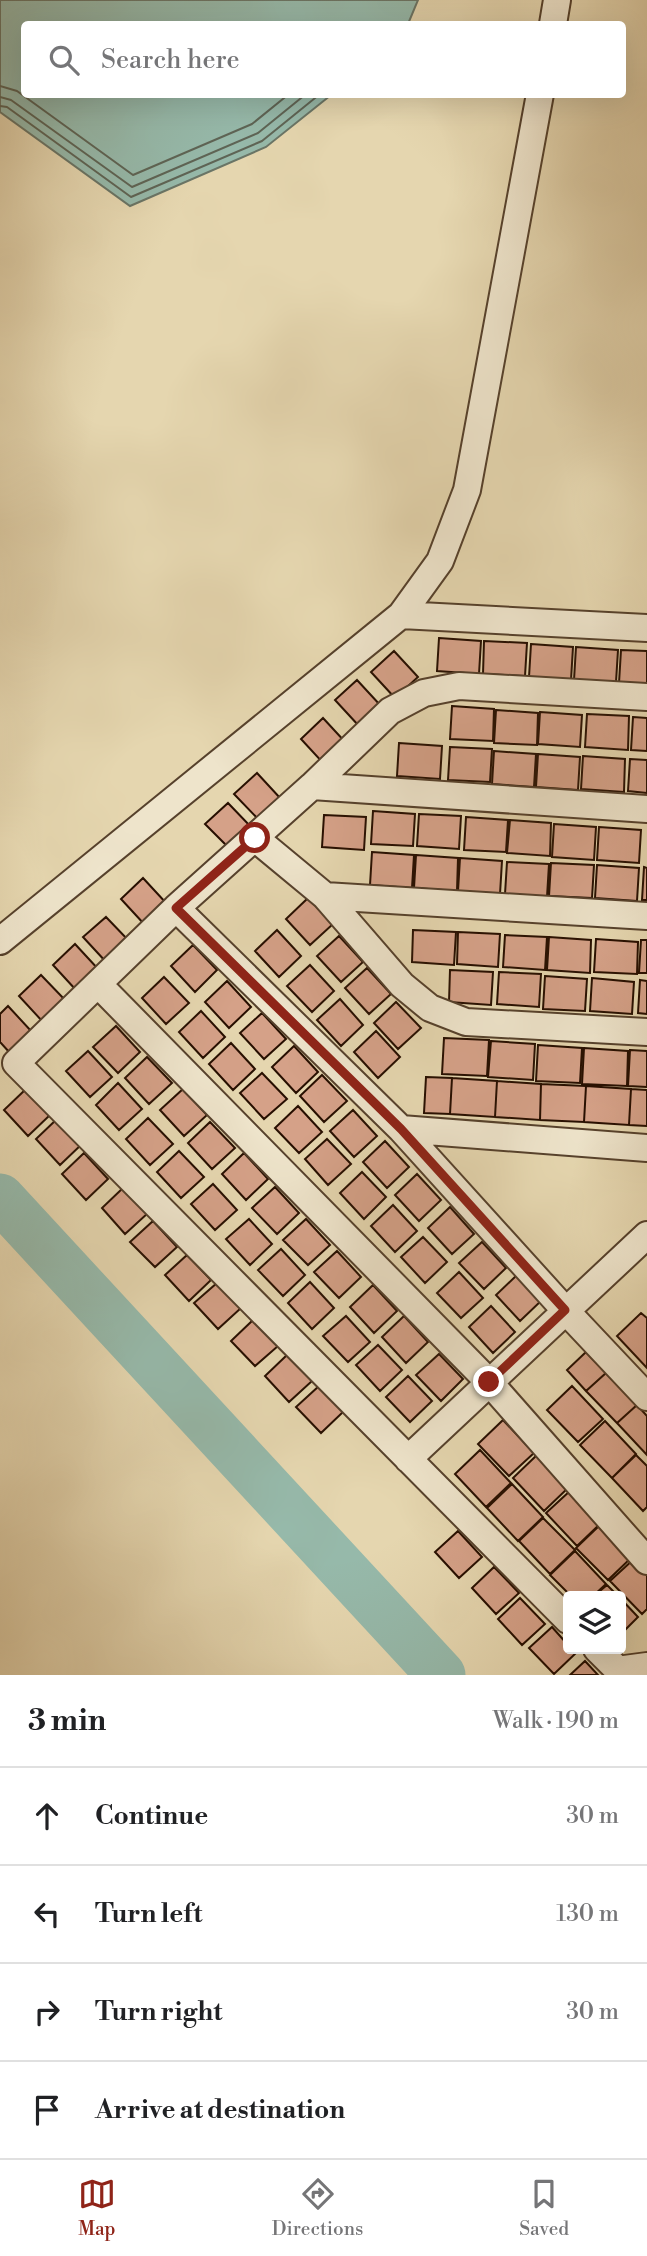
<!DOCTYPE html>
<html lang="en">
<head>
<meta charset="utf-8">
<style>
	:root { --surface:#fff; --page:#f6f6f6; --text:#202124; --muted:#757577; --line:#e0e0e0; --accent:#8f2418 }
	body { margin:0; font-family:"Libre Bodoni",serif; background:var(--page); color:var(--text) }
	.controls { position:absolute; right:21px; bottom:21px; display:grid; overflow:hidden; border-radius:7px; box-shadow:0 7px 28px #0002 }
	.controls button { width:63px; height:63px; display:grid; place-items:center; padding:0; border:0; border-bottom:2px solid var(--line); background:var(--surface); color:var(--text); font:35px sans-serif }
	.stop { position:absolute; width:21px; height:21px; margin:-16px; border:5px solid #8f2418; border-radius:50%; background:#fff }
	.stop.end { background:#8f2418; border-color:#fff; box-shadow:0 2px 7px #0008 }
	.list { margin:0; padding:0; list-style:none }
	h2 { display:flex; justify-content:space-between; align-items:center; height:91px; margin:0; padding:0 28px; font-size:30px }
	h2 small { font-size:23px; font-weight:400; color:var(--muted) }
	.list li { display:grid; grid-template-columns:46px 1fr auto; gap:21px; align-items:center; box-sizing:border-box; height:98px; padding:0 28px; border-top:2px solid var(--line) }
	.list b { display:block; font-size:26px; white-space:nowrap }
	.list em { font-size:23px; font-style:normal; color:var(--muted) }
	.icon { flex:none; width:38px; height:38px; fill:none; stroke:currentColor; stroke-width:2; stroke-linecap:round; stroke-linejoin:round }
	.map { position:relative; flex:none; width:647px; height:1675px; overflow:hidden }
	.search { position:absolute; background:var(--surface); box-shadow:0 7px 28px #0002; left:21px; right:21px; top:21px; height:77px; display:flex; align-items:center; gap:18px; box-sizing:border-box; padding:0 24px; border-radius:7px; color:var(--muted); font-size:26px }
	.sheet { height:483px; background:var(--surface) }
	nav { display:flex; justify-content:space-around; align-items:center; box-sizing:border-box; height:98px; border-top:2px solid var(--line); background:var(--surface); font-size:19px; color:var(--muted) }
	nav a { display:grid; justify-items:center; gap:4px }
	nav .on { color:var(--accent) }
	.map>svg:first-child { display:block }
</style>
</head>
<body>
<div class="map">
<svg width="647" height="1675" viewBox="0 0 647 1675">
	<rect width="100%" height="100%" fill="#e5d6af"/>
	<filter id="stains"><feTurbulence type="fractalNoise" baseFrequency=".00286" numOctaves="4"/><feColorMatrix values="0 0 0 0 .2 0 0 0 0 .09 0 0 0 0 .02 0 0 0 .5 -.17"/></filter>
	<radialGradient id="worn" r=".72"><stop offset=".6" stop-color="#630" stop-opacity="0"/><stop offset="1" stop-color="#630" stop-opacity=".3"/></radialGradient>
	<path fill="#96b9aa" stroke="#6a7566" stroke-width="2" d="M 0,0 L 418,0 L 408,24 L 24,24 L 24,94 L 331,95 L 266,147 L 130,206 L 0,112 Z"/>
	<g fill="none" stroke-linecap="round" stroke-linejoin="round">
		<path stroke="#5e6455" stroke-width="2" d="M 0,86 L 17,91 L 133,175 L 252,124 L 289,94
			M 0,97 L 11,100 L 132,187 L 258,133 L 306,94
			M 0,106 L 7,107 L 131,197 L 262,141 L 320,94"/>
		<path stroke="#96b9aa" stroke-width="49" d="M 0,1198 L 441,1675"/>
	</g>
	<path fill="#d5a188" stroke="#270f00" stroke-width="2" d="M 439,638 L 481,641 L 479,674 L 437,671 Z
		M 484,641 L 527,643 L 525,676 L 483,674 Z
		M 531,644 L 573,647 L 571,680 L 529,677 Z
		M 576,647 L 618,650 L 616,682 L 574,680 Z
		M 621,650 L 647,651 L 647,684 L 619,683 Z
		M 394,651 L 418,677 L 395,698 L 371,672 Z
		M 357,680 L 381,706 L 359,726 L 335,700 Z
		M 452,706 L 494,709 L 493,741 L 450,739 Z
		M 496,710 L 538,713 L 537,745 L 494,743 Z
		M 540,712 L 582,715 L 580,747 L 538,744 Z
		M 587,714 L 629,716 L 628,750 L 585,747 Z
		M 633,717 L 647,718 L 647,751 L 631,750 Z
		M 323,718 L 347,744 L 325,765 L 301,739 Z
		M 399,743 L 442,746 L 440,779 L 397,776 Z
		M 450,747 L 492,749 L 490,782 L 448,780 Z
		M 494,751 L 536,754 L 534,787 L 492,784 Z
		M 538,754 L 580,757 L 578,790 L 536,787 Z
		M 583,756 L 625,759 L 624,792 L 581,789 Z
		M 630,759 L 647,760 L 647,793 L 628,791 Z
		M 257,773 L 281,799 L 259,820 L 234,794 Z
		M 228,803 L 252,828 L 230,849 L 205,824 Z
		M 373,811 L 415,814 L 413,846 L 371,844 Z
		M 419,814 L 461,816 L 459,849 L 417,846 Z
		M 324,815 L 366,817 L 364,850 L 322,847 Z
		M 466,817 L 508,820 L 506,852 L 464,850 Z
		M 510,820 L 551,823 L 550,856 L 507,853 Z
		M 554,824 L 596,827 L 594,860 L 552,857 Z
		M 599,827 L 641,830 L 639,863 L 597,860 Z
		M 372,852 L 414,855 L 412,888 L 370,885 Z
		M 416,855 L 458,858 L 457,891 L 414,888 Z
		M 460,858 L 502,861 L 500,894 L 458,891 Z
		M 507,862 L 549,864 L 547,897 L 505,894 Z
		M 551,863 L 594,865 L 592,898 L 549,896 Z
		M 597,865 L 639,868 L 637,901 L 595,898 Z
		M 644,867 L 647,868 L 647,900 L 642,900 Z
		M 143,878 L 167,904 L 145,925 L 121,899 Z
		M 308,898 L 333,924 L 310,945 L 286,919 Z
		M 106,917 L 130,942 L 107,963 L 83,937 Z
		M 277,930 L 301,956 L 279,977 L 255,951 Z
		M 413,930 L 456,932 L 454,965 L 412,962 Z
		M 458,932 L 500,934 L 498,967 L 457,964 Z
		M 505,935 L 547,937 L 545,970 L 503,967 Z
		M 339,936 L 363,962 L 341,982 L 317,956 Z
		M 549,937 L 591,940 L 590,973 L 547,970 Z
		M 596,939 L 638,942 L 637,974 L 594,972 Z
		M 641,940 L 647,940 L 647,973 L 639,973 Z
		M 75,944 L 99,970 L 76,990 L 53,965 Z
		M 193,945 L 217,970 L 195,992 L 171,966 Z
		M 310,965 L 334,991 L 312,1012 L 287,986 Z
		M 367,968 L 391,994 L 369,1014 L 345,988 Z
		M 450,970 L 493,972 L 491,1005 L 449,1002 Z
		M 499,972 L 541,974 L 539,1007 L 497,1004 Z
		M 41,975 L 66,1001 L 43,1022 L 19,996 Z
		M 545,976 L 587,979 L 585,1011 L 543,1009 Z
		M 164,977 L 189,1003 L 166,1024 L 142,998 Z
		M 592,978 L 634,982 L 632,1014 L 590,1011 Z
		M 640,980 L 647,981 L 647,1014 L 638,1013 Z
		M 227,981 L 251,1007 L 229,1028 L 205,1002 Z
		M 340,999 L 363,1025 L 341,1046 L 317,1020 Z
		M 396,1002 L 421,1028 L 398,1049 L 374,1023 Z
		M 8,1006 L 32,1032 L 10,1053 L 0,1042 L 0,1014 Z
		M 201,1011 L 225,1037 L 203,1058 L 179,1032 Z
		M 262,1013 L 286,1039 L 264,1059 L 240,1033 Z
		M 116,1026 L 140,1052 L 118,1073 L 93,1047 Z
		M 376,1031 L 400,1057 L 378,1078 L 354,1052 Z
		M 444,1038 L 489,1040 L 487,1076 L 442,1074 Z
		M 491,1041 L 535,1044 L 533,1080 L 488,1077 Z
		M 231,1043 L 255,1069 L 233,1090 L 209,1064 Z
		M 538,1045 L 582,1048 L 580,1083 L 536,1081 Z
		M 294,1046 L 318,1072 L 296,1093 L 272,1067 Z
		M 584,1048 L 628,1051 L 627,1086 L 582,1084 Z
		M 630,1050 L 647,1051 L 647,1087 L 628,1086 Z
		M 88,1051 L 112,1077 L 90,1097 L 66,1071 Z
		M 147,1057 L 172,1083 L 149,1104 L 125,1078 Z
		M 262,1073 L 287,1099 L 264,1119 L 240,1093 Z
		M 322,1075 L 347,1101 L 324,1122 L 300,1096 Z
		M 426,1077 L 452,1078 L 450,1114 L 424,1113 Z
		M 452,1078 L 497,1081 L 495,1117 L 450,1114 Z
		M 497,1081 L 541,1084 L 540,1120 L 495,1117 Z
		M 118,1083 L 142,1109 L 119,1130 L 96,1105 Z
		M 541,1084 L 586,1086 L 584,1122 L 540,1120 Z
		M 586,1086 L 631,1089 L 629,1125 L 584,1122 Z
		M 26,1089 L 50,1115 L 28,1136 L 4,1110 Z
		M 183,1089 L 207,1115 L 184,1136 L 160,1110 Z
		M 631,1089 L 647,1090 L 647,1126 L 629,1125 Z
		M 298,1106 L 322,1132 L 299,1153 L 275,1128 Z
		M 353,1110 L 377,1136 L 354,1157 L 330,1131 Z
		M 58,1118 L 82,1144 L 60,1165 L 36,1139 Z
		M 148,1118 L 173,1144 L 150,1165 L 126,1139 Z
		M 210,1122 L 235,1148 L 212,1169 L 188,1143 Z
		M 327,1139 L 351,1164 L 328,1185 L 305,1159 Z
		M 385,1141 L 409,1167 L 387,1188 L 363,1162 Z
		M 179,1151 L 204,1177 L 181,1198 L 157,1172 Z
		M 84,1153 L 108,1179 L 86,1200 L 62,1174 Z
		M 244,1153 L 268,1179 L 246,1200 L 222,1174 Z
		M 362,1172 L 386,1197 L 364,1219 L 340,1193 Z
		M 417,1174 L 441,1200 L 419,1221 L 395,1195 Z
		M 213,1184 L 237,1210 L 215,1230 L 191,1204 Z
		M 124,1187 L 148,1213 L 125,1234 L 102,1208 Z
		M 275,1187 L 299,1213 L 277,1234 L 252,1208 Z
		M 393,1205 L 417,1231 L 395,1252 L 371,1226 Z
		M 450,1207 L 474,1234 L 452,1254 L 428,1228 Z
		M 249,1219 L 272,1244 L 250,1265 L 226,1239 Z
		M 306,1219 L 330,1245 L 308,1265 L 283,1240 Z
		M 153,1221 L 177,1247 L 155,1267 L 130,1242 Z
		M 423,1237 L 447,1262 L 425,1283 L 401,1257 Z
		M 482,1242 L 506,1268 L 484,1289 L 459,1263 Z
		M 281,1249 L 305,1275 L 283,1296 L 258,1270 Z
		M 337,1251 L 361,1277 L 339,1298 L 314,1272 Z
		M 187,1255 L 211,1280 L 189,1301 L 165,1275 Z
		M 459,1272 L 483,1298 L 461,1318 L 437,1293 Z
		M 518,1274 L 542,1300 L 520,1321 L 496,1295 Z
		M 310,1282 L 334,1308 L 312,1329 L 288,1303 Z
		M 217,1283 L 241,1308 L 218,1329 L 194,1303 Z
		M 373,1285 L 397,1311 L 374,1333 L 350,1307 Z
		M 491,1306 L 515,1332 L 493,1353 L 469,1327 Z
		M 641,1313 L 647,1318 L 647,1368 L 617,1336 Z
		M 346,1316 L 370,1342 L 348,1362 L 323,1336 Z
		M 404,1316 L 428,1342 L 406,1363 L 382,1337 Z
		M 253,1320 L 278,1346 L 255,1366 L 231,1341 Z
		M 378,1345 L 402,1370 L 380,1391 L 356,1365 Z
		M 586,1352 L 606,1373 L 586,1391 L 567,1370 Z
		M 439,1354 L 463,1379 L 441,1401 L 416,1375 Z
		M 287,1355 L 312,1381 L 289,1402 L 265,1376 Z
		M 606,1373 L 637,1405 L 617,1423 L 586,1391 Z
		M 408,1376 L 432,1401 L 410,1422 L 386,1397 Z
		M 319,1386 L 343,1412 L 321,1433 L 296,1407 Z
		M 572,1386 L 603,1419 L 578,1442 L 547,1410 Z
		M 637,1405 L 647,1416 L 647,1455 L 617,1423 Z
		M 503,1420 L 534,1453 L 509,1476 L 478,1444 Z
		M 605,1421 L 636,1454 L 612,1478 L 580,1445 Z
		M 480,1450 L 511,1483 L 486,1507 L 455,1474 Z
		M 538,1454 L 569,1487 L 544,1511 L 513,1478 Z
		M 636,1455 L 647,1466 L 647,1507 L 643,1511 L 612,1478 Z
		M 512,1484 L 543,1517 L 518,1541 L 487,1508 Z
		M 571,1490 L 602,1522 L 577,1546 L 546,1513 Z
		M 543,1518 L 575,1550 L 550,1574 L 519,1541 Z
		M 601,1524 L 632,1557 L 608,1580 L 576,1548 Z
		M 458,1531 L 482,1557 L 459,1578 L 435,1552 Z
		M 575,1551 L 606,1584 L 593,1596 L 571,1596 L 550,1575 Z
		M 635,1558 L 647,1570 L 647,1609 L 642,1614 L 610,1581 Z
		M 494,1567 L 519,1593 L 496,1614 L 472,1588 Z
		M 607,1585 L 618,1596 L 594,1596 Z
		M 520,1598 L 545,1624 L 522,1645 L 498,1619 Z
		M 621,1599 L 638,1617 L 621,1634 Z
		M 552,1627 L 568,1645 L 568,1649 L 572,1649 L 576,1653 L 554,1674 L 529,1648 Z
		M 585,1661 L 598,1675 L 570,1675 Z"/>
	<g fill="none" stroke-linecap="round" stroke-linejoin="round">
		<defs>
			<path id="minor" d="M 553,24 L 557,0
				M 401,615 L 647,628
				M 647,697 L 459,686 L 424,693 L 390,711 L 312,786 L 176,908 L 401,1129 L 565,1310 L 647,1397
				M 312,786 L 647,809
				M 255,838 L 325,896 L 402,985 L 430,1008 L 466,1022 L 647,1032
				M 325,896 L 647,916
				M 176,908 L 16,1063 L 568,1620
				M 0,941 L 401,615 L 440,561 L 467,490 L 540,94
				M 99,985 L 489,1382 L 647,1561
				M 401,1129 L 647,1148
				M 408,1459 L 647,1235
				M 597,1649 L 623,1675
				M 617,1670 L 647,1666"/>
		</defs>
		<use href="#minor" stroke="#56412c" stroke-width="30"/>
		<use href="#minor" stroke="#eee4cb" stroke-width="26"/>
	</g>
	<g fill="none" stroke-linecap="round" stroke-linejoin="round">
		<path stroke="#8f2418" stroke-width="9" d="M 255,838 L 176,908 L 401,1129 L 565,1310 L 489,1382"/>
	</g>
	<rect width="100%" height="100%" filter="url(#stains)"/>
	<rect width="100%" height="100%" fill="url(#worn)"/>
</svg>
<div class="controls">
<button><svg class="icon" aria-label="layers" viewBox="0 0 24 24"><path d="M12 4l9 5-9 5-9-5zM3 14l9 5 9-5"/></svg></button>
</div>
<div class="stop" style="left:255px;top:838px"></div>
<div class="stop end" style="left:489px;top:1382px"></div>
<div class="search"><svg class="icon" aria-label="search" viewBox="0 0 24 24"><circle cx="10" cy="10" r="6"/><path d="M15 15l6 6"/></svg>Search here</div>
</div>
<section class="sheet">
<h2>3 min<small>Walk · 190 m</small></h2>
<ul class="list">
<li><svg class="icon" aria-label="ahead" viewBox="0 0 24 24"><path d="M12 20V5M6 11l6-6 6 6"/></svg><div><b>Continue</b></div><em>30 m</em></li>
<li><svg class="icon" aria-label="left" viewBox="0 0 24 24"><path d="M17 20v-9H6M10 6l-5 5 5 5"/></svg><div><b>Turn left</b></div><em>130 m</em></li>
<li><svg class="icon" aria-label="right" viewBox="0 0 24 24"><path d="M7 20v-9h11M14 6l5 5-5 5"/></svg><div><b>Turn right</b></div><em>30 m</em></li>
<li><svg class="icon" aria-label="arrive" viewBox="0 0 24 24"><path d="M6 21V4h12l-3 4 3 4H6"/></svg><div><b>Arrive at destination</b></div></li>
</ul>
</section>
<nav>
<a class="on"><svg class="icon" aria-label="map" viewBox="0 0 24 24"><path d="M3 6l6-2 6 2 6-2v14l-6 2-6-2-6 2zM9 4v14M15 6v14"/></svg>Map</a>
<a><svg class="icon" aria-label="directions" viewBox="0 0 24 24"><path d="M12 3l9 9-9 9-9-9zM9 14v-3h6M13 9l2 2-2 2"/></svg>Directions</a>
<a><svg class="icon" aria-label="saved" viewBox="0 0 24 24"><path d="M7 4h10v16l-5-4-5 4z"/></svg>Saved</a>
</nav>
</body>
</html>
